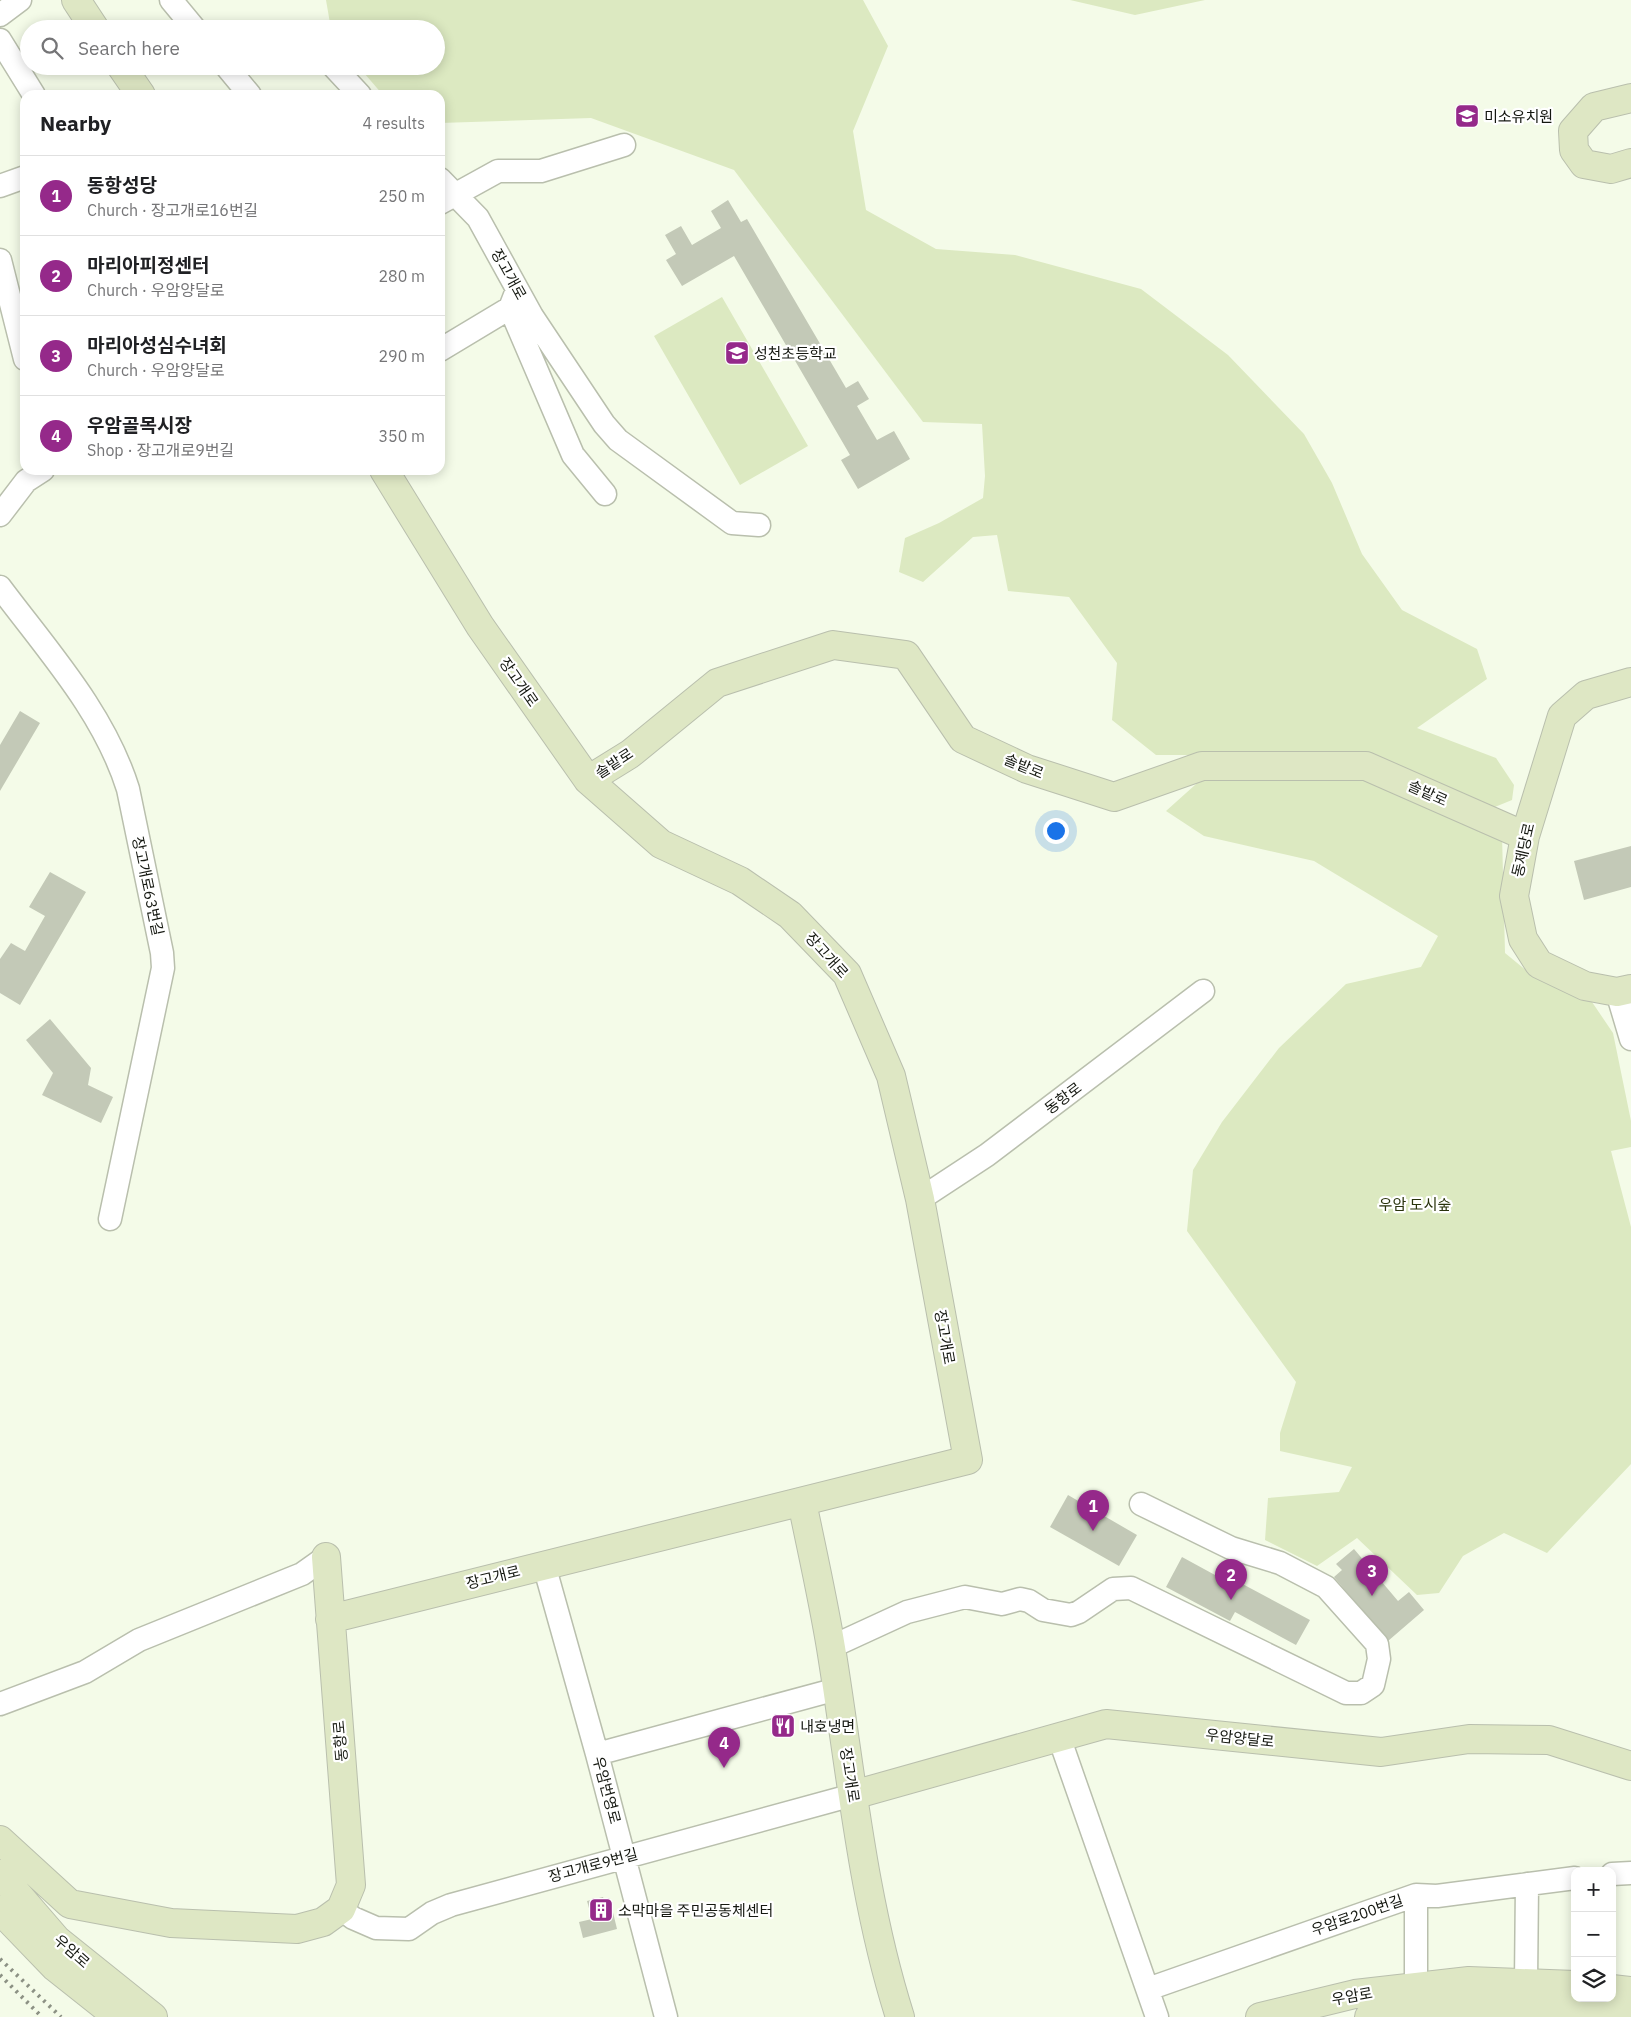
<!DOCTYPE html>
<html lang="en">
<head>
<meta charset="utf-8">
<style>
	:root { --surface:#fff; --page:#f6f6f6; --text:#202124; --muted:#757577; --line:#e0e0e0; --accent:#95298a }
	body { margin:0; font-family:"IBM Plex Sans","Noto Sans KR",sans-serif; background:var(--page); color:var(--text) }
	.controls { position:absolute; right:15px; bottom:15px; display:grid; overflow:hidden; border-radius:10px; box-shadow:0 2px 12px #0003 }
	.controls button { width:45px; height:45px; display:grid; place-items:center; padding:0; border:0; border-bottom:1px solid var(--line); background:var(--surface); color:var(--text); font:25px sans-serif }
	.you { position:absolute; left:1055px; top:830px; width:18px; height:18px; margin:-12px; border:4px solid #fff; border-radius:50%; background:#1a73e8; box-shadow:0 0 0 8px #1a73e833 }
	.badge { display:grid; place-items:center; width:32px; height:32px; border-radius:50%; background:var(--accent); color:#fff; font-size:16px; font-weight:700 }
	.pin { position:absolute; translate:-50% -41px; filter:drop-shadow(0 1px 2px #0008) }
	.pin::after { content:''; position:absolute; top:26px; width:18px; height:15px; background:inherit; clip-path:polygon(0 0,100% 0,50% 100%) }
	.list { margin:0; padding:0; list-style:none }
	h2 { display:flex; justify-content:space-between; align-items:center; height:65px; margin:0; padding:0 20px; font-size:21px }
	h2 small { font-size:16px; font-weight:400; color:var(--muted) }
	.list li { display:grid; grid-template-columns:32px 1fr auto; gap:15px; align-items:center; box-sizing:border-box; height:80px; padding:0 20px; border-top:1px solid var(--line) }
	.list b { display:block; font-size:19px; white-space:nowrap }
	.list p { margin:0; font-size:16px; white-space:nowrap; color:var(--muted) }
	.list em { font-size:16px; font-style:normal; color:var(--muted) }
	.icon { flex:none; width:28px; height:28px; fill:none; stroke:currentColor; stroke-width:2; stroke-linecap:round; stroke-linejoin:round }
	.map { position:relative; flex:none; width:1631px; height:2017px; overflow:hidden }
	.search { position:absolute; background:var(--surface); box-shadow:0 2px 12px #0003; left:20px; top:20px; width:425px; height:55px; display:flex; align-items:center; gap:12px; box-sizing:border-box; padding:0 18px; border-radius:28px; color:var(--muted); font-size:19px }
	.panel { position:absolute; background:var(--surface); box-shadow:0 2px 12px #0003; left:20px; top:90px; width:425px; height:385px; border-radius:15px }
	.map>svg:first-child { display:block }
</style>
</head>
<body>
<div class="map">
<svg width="1631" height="2017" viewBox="0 0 1631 2017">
	<rect width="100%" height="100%" fill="#f4fbe8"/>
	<path fill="#dce9c1" d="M 326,0 L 863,0 L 888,46 L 853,131 L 866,210 L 936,249 L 1015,255 L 1141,289 L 1228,355 L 1304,434 L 1332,483 L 1362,554 L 1402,610 L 1477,649 L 1487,679 L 1417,728 L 1496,758 L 1514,785 L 1512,800 L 1490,809 L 1363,755 L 1156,755 L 1112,720 L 1117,663 L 1069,597 L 1008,591 L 997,535 L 973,537 L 923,582 L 899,572 L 905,538 L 939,523 L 983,498 L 985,476 L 982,424 L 923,422 L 734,170 L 591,118 L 440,123 L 440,95 L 383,95 L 358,66 L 436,66 L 436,29 L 331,29 Z
		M 1070,0 L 1205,0 L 1135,15 Z
		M 722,297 L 808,446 L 740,485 L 654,336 Z
		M 1205,776 L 1368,780 L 1502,835 L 1505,953 L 1528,972 L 1592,1002 L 1613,1033 L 1631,1121 L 1631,1147 L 1611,1151 L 1631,1227 L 1631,1464 L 1547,1553 L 1504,1533 L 1463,1556 L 1439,1593 L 1417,1595 L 1357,1538 L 1317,1566 L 1265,1540 L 1268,1498 L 1339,1492 L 1352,1467 L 1280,1451 L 1280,1433 L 1296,1382 L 1187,1231 L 1193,1170 L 1222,1122 L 1279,1048 L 1346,984 L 1421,967 L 1438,936 L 1314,861 L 1204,836 L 1166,811 Z"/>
	<path fill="#c3c9b7" d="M 728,200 L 741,222 L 747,219 L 846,388 L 858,381 L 869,399 L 857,406 L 877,440 L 894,431 L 910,459 L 858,489 L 841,460 L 850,455 L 734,256 L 682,286 L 666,260 L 676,254 L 665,235 L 681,226 L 692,245 L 721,228 L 711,211 Z
		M 20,711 L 40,723 L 0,791 L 0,745 Z
		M 1631,846 L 1631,887 L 1584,900 L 1574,861 Z
		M 50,872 L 86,892 L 20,1005 L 0,993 L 0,959 L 11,943 L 25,951 L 45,916 L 29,907 Z
		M 50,1019 L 91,1068 L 88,1085 L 113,1097 L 101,1123 L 42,1095 L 53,1073 L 26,1040 Z
		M 1068,1495 L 1137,1535 L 1119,1566 L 1050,1527 Z
		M 1354,1549 L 1398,1601 L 1409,1592 L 1424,1610 L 1388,1641 L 1334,1577 L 1342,1570 L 1336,1564 Z
		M 1182,1557 L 1215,1575 L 1220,1566 L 1237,1575 L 1235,1580 L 1310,1620 L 1296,1645 L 1235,1612 L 1230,1621 L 1166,1587 Z
		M 603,1897 L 605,1902 L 610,1900 L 617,1929 L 583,1938 L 579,1922 L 592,1919 L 587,1901 Z"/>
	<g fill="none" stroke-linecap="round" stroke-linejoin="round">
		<defs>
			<path id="street" d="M 171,0 L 195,29
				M 0,15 L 20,0
				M 0,40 L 34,95
				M 226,66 L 250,95
				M 333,66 L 360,95
				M 440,179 L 478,218 L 532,316 L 604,424 L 618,440 L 732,523 L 759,525
				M 0,186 L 25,177
				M 440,203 L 498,171 L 541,171 L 624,145
				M 0,260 L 25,359
				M 517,290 L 510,308 L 573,455 L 605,494
				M 440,350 L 510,308
				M 0,515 L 26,481 L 43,470
				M 0,587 C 47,650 104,712 128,789 L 162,953 L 163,968 L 110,1219
				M 1617,992 L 1631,1039
				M 920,1199 L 987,1155 L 1203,991
				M 544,1565 L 597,1754 L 666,2017
				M 831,1647 L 907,1612 L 965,1597 L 1002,1604 L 1020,1599 L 1029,1601 L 1043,1610 L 1071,1615 L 1079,1612 L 1113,1589 L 1131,1588 L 1346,1693 L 1361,1693 L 1373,1685 L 1379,1659 L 1377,1644 L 1326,1587 L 1280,1563 L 1231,1548 L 1141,1504
				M 0,1704 L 85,1672 L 139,1640 L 302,1574 L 326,1557
				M 1059,1737 L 1157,2017
				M 597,1754 L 837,1689
				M 1612,1874 L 1631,1873
				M 1416,1895 L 1416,1987
				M 341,1909 L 353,1918 L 376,1928 L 409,1929 L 432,1913 L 451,1905 L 853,1795
				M 1526,1982 L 1527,1884
				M 1148,1989 L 1416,1895 L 1437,1896 L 1575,1878"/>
			<path id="secondary" d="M 76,0 L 95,29
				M 121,66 L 141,95
				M 1631,98 L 1594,107 L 1573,131 L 1574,150 L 1584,164 L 1611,169 L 1631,163
				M 1631,682 L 1586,695 L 1562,716 L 1525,836 L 1514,896 L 1523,939 L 1539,964 L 1585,986 L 1617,992 L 1631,989
				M 588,780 L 630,754 L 717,683 L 833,645 L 906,655 L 963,739 L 1027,769 L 1114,797 L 1202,766 L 1366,766 L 1525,836
				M 802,1502 C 812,1551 823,1599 831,1648 C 851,1771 862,1898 900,2017
				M 330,1619 L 968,1460 L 920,1199 L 891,1076 L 847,974 L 790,915 L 740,881 L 661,844 L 588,780 L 480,626 L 384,470
				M 853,1795 L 1106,1724 L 1381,1752 L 1469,1739 L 1549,1740 L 1631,1766
				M 0,1840 L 70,1904 L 171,1923 L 297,1929 L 323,1922 L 341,1909 L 351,1885 L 326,1557
				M 0,1874 L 57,1940 L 153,2017
				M 0,1910 L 55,1967 L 118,2017
				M 1612,1989 L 1631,1991
				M 1260,2017 L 1355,1994 L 1469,1981 L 1575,1985
				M 1369,2017 L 1418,2010 L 1524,2007 L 1631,2014"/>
		</defs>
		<use href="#street" stroke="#b9bfad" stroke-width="25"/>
		<use href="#secondary" stroke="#b9bfad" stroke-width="30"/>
		<use href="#street" stroke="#fff" stroke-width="22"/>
		<use href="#secondary" stroke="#dee7c4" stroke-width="28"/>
		<path stroke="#8c9184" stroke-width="4" stroke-dasharray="2.5 5" stroke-linecap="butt" d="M 0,1959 L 61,2017
			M 0,1975 L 42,2017"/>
	</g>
	<defs>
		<symbol id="school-square" viewBox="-11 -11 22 22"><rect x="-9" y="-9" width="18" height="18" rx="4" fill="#95298a" stroke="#fff"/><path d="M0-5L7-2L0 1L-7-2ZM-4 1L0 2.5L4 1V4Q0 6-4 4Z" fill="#fff"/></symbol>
		<symbol id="restaurant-square" viewBox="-11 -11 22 22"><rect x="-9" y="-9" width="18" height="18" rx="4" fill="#95298a" stroke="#fff"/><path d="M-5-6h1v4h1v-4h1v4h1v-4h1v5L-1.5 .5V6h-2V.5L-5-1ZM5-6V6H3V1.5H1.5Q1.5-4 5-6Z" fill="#fff"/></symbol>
		<symbol id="building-square" viewBox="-11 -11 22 22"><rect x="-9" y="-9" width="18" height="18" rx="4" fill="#95298a" stroke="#fff"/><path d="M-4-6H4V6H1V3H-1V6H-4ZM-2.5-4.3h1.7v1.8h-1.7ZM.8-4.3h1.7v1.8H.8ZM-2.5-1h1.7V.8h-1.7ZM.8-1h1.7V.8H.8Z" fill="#fff"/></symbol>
	</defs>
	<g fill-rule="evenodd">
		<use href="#school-square" x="1453" y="102" width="28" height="28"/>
		<use href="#school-square" x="723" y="339" width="28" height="28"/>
		<use href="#restaurant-square" x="769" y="1712" width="28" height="28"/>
		<use href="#building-square" x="587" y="1896" width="28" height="28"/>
	</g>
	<g text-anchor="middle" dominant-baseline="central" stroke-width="4.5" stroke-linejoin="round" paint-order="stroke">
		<g font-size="15" fill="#151811" stroke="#fff" text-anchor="start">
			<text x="1484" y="116">미소유치원</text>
			<text x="754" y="353">성천초등학교</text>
			<text x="800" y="1726">내호냉면</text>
			<text x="618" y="1910">소막마을 주민공동체센터</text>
		</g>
		<g font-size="15" fill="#151811" stroke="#fff">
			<text transform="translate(509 274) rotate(61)">장고개로</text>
			<text transform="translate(519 682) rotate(55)">장고개로</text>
			<text transform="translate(614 763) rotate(-33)">솔밭로</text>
			<text transform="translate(1024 766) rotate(22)">솔밭로</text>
			<text transform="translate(1428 793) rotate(24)">솔밭로</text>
			<text transform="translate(1523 850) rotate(-77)">동제당로</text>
			<text transform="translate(148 886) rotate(78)">장고개로63번길</text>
			<text transform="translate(827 955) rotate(48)">장고개로</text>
			<text transform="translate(1063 1098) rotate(-37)">동항로</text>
			<text transform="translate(945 1337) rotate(80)">장고개로</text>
			<text transform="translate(493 1577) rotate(-14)">장고개로</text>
			<text transform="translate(1240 1738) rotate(6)">우암양달로</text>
			<text transform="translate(340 1741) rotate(-95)">동항로</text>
			<text transform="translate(850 1775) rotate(81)">장고개로</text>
			<text transform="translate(607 1790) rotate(75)">우암번영로</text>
			<text transform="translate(593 1865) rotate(-15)">장고개로9번길</text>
			<text transform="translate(1357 1915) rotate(-19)">우암로200번길</text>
			<text transform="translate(72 1951) rotate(41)">우암로</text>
			<text transform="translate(1352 1996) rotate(-10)">우암로</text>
		</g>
		<g font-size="15" fill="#29330c" stroke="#fff">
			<text x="1415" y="1204">우암 도시숲</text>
		</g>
	</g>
</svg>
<div class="controls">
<button>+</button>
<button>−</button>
<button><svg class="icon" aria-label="layers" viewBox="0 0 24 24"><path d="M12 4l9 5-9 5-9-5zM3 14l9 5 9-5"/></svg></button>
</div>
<div class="you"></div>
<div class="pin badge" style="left:1093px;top:1531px">1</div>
<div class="pin badge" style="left:1231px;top:1600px">2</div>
<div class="pin badge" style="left:1372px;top:1596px">3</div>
<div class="pin badge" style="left:724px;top:1768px">4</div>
<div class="search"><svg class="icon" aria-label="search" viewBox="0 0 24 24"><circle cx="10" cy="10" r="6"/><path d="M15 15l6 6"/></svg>Search here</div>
<section class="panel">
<h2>Nearby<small>4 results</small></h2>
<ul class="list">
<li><span class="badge">1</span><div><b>동항성당</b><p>Church · 장고개로16번길</p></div><em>250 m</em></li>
<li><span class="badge">2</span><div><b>마리아피정센터</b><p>Church · 우암양달로</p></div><em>280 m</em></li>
<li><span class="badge">3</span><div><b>마리아성심수녀회</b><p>Church · 우암양달로</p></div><em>290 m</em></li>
<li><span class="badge">4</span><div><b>우암골목시장</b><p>Shop · 장고개로9번길</p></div><em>350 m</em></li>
</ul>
</section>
</div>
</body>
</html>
